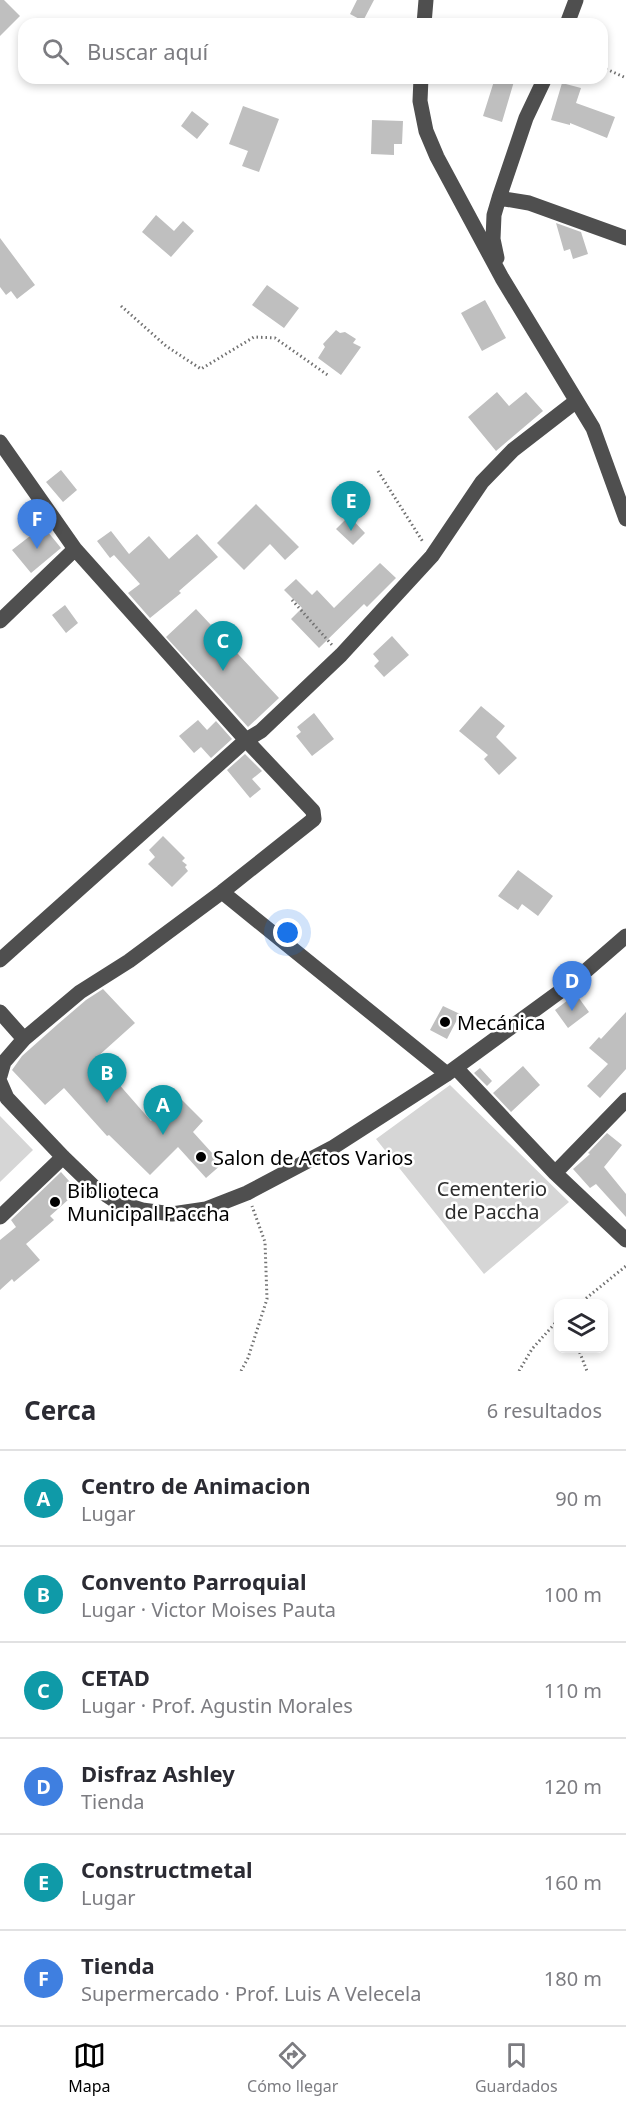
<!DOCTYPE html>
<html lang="es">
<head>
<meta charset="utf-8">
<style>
	:root { --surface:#fff; --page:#f7f7f7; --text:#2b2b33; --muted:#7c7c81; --line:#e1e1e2; --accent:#000 }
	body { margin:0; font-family:"Noto Sans",sans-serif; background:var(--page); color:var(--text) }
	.controls { position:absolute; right:18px; bottom:18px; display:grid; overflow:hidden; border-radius:12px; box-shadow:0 3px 9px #0003 }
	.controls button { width:54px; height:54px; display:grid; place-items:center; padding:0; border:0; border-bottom:2px solid var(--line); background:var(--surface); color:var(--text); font:30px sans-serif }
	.you { position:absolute; left:288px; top:933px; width:21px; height:21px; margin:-15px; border:4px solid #fff; border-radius:50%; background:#1a73e8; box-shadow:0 0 0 9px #1a73e833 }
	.badge { display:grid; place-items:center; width:39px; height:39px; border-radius:50%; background:var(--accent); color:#fff; font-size:20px; font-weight:700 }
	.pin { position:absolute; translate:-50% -50px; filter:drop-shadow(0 2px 3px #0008) }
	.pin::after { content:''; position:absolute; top:32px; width:21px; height:18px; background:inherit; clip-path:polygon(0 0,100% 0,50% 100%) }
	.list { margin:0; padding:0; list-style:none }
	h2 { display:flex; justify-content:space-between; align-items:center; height:78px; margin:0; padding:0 24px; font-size:26px }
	h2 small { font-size:20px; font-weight:400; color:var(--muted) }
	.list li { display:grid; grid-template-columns:39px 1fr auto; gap:18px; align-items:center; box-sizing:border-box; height:96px; padding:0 24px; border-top:2px solid var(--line) }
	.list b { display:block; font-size:22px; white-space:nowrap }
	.list p { margin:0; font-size:20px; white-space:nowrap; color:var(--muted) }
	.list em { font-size:20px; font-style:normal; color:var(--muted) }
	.icon { flex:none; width:33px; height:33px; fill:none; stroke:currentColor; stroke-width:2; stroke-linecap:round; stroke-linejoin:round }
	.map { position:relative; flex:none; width:626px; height:1371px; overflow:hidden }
	.search { position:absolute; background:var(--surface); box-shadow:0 3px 9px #0003; left:18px; right:18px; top:18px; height:66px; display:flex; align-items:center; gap:15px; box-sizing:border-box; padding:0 21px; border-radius:18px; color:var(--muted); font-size:22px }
	.sheet { height:654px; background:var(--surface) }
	nav { display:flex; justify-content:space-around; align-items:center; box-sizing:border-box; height:84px; border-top:2px solid var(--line); background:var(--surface); font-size:16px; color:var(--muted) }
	nav a { display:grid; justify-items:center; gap:3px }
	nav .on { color:var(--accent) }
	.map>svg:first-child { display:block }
</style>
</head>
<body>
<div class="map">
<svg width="626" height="1371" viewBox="0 0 626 1371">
	<rect width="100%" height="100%" fill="#fff"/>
	<path fill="#d6d6d6" d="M 450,1085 L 569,1202 L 484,1274 L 376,1139 Z
		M 0,1116 L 33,1150 L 0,1182 Z"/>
	<path fill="#bfbfbf" d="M 0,0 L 4,0 L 20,16 L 0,36 Z
		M 357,0 L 374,0 L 363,21 L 350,14 Z
		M 495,78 L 515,78 L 502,122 L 483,116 Z
		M 562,83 L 581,88 L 576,103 L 615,117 L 607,138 L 570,123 L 570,125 L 551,120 Z
		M 243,106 L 279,119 L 259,172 L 242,166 L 248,151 L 229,144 Z
		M 192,111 L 209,124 L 197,139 L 181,126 Z
		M 372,120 L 403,121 L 402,144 L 394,144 L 394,155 L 371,154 Z
		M 156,215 L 174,231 L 183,221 L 194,231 L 171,257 L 142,232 Z
		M 556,223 L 581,232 L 588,254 L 573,259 L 570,249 L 564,251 Z
		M 0,238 L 35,285 L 17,299 L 11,291 L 6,295 L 0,287 Z
		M 267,285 L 299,308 L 284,328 L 252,305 Z
		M 485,300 L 506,338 L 482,351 L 461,313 Z
		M 336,330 L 340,333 L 345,332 L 356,339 L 353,343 L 361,347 L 341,375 L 318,358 L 325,347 L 323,344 Z
		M 497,392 L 509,406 L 526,392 L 543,411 L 496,451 L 468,417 Z
		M 61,470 L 77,490 L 63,502 L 46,482 Z
		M 256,504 L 299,547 L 285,560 L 270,544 L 244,570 L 217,543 Z
		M 349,516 L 365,533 L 353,545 L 336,529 Z
		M 43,526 L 61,548 L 31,573 L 12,550 Z
		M 111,531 L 129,554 L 149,536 L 169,559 L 197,534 L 218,557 L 179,591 L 181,593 L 150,618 L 128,593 L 140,584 L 114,555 L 110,558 L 97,541 Z
		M 380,563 L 396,578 L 367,607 L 364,604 L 319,648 L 291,619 L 302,608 L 284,590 L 296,579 L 312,595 L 317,590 L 334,608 Z
		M 65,605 L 78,623 L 66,633 L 52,615 Z
		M 196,609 L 279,698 L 248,727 L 166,637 Z
		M 392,636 L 409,655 L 384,677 L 374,666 L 379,661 L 373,654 Z
		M 481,706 L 505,726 L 496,737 L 517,758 L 499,775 L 484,759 L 488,755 L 459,731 Z
		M 314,713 L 334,739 L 312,756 L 296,736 L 301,732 L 297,727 Z
		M 198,720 L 207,730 L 216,721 L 232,739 L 211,758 L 201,747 L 194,753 L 179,736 Z
		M 245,754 L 262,771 L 252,779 L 261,789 L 250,798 L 227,770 Z
		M 163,836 L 185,858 L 182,861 L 187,865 L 185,867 L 188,871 L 172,887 L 148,864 L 155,857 L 149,850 Z
		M 518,870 L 553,896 L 538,916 L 522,904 L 518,910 L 498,896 Z
		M 103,989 L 135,1023 L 96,1058 L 151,1121 L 177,1095 L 203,1121 L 193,1132 L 222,1164 L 206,1178 L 178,1147 L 150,1175 L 109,1135 L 107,1136 L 64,1088 L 45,1105 L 12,1070 L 22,1056 L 58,1024 L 86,1000 Z
		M 576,994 L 589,1012 L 568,1028 L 555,1010 Z
		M 443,1006 L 460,1014 L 447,1039 L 430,1030 Z
		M 626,1012 L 626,1069 L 600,1098 L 587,1086 L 608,1064 L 589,1048 L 599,1037 L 601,1039 Z
		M 523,1066 L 540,1085 L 511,1112 L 493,1093 Z
		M 480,1068 L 492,1081 L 487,1086 L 474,1073 Z
		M 607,1133 L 622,1145 L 604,1167 L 626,1194 L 626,1217 L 596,1184 L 590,1188 L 573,1169 L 590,1154 L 588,1153 Z
		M 61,1172 L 78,1191 L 50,1216 L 54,1220 L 26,1244 L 40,1260 L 14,1282 L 12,1279 L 0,1290 L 0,1240 L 16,1227 L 11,1220 Z"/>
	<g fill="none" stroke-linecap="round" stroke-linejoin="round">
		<path stroke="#717171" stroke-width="3" stroke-dasharray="1.5 3" stroke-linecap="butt" d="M 602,67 L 626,78
			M 121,306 L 166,346 L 201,369 L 254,337 L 275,338 L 329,376
			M 378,471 L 423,542
			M 292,600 L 332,645
			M 579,1304 L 626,1266
			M 578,1348 L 587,1371
			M 241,1371 L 248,1358 L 267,1299 L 265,1242 L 252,1206
			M 519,1371 L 532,1349 L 558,1320"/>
		<path stroke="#4f4f4f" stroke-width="15" d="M 424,24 L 426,0
			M 567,24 L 576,0
			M 421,78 L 420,101 L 426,131 L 437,157 L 502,278 L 593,428 L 626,519
			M 499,198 L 529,203 L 626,238
			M 497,258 L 493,239 L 494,215 L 499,198 L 526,118 L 545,78
			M 0,442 L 75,549 L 246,740 L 313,811 L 314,819 L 222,892 L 129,961 L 80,992 L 24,1039 L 4,1062 L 0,1076
			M 0,621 L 75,549
			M 222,892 L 447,1074
			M 0,960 L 246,740 L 261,731 L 341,655 L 432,556 L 482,482 L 513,450 L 575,402
			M 0,1012 L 24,1039
			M 456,1068 L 555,1173 L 626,1240
			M 0,1082 L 7,1098 L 63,1157 L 94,1187 L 117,1202 L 142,1210 L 172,1214 L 206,1209 L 247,1193 L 332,1148 L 447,1074 L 573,982 L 626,936
			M 555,1173 L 626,1100
			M 0,1217 L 63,1157"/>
	</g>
	<g fill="#000" stroke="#fff" stroke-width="2">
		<circle cx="445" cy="1022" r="6"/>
		<circle cx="201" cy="1157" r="6"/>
		<circle cx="55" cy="1202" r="6"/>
	</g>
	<g text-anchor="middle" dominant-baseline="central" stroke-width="5" stroke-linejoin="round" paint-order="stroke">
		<g font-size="20" fill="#000" stroke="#fff" text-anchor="start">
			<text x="457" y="1022">Mecánica</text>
			<text x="213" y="1157">Salon de Actos Varios</text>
			<text x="67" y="1190">Biblioteca<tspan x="67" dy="23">Municipal Paccha</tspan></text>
		</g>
		<g font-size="20" fill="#2d2d2d" stroke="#fff">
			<text x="492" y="1188">Cementerio<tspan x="492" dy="23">de Paccha</tspan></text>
		</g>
	</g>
</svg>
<div class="controls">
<button><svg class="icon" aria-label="layers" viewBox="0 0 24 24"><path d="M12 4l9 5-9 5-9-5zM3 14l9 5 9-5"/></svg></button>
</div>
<div class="you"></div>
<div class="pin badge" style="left:163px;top:1135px;background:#0f9aa8">A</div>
<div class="pin badge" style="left:107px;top:1103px;background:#0f9aa8">B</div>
<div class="pin badge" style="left:223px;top:671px;background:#0f9aa8">C</div>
<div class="pin badge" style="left:572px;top:1011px;background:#3f7fe0">D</div>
<div class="pin badge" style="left:351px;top:531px;background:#0f9aa8">E</div>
<div class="pin badge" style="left:37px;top:549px;background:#3f7fe0">F</div>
<div class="search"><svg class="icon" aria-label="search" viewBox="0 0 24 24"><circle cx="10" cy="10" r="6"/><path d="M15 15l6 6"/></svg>Buscar aquí</div>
</div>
<section class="sheet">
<h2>Cerca<small>6 resultados</small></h2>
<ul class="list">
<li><span class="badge" style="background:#0f9aa8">A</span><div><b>Centro de Animacion</b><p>Lugar</p></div><em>90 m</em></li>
<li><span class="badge" style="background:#0f9aa8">B</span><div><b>Convento Parroquial</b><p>Lugar · Victor Moises Pauta</p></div><em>100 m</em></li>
<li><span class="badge" style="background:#0f9aa8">C</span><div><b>CETAD</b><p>Lugar · Prof. Agustin Morales</p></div><em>110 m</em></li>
<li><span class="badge" style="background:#3f7fe0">D</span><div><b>Disfraz Ashley</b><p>Tienda</p></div><em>120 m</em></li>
<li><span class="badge" style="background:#0f9aa8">E</span><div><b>Constructmetal</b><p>Lugar</p></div><em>160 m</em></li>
<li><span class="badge" style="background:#3f7fe0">F</span><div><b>Tienda</b><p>Supermercado · Prof. Luis A Velecela</p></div><em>180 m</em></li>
</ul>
</section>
<nav>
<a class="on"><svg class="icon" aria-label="map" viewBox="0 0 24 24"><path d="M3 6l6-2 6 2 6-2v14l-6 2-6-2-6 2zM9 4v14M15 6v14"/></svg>Mapa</a>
<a><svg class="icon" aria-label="directions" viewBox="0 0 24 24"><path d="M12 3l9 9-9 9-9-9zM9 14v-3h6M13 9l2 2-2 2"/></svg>Cómo llegar</a>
<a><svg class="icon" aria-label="saved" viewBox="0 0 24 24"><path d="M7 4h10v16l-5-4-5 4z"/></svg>Guardados</a>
</nav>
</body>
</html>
